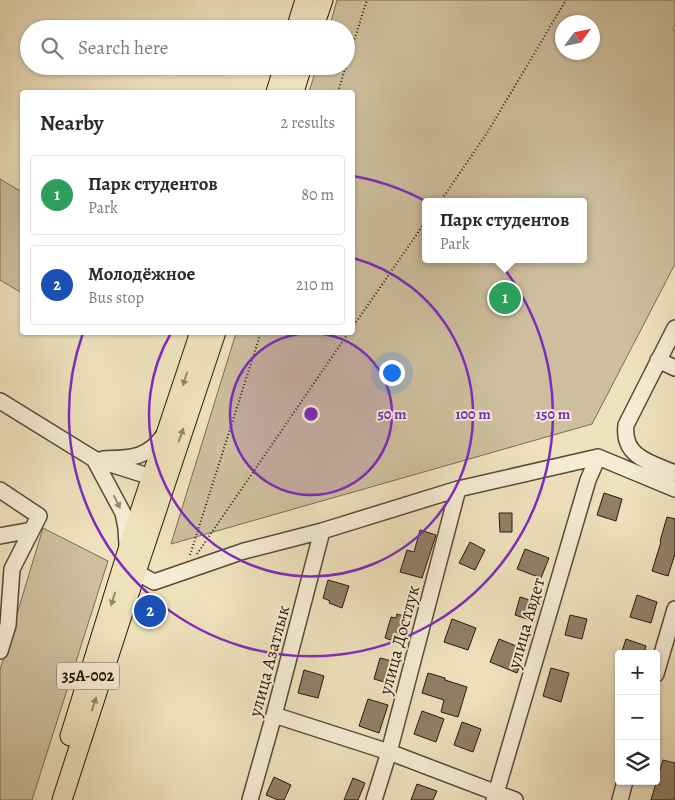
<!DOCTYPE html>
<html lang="en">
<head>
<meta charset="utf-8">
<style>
	:root { --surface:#fff; --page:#f7f7f7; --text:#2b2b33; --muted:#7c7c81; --line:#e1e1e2; --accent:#8f2418 }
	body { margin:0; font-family:Alegreya,serif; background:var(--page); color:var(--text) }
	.controls { position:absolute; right:15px; bottom:15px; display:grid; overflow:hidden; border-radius:5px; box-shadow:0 1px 4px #0004 }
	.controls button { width:45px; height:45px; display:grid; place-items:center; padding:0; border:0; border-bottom:1px solid var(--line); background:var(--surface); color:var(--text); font:25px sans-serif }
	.compass { position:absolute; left:555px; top:15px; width:45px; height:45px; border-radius:50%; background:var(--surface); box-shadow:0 1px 4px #0004; rotate:57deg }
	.you { position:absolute; left:391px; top:372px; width:18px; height:18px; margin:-12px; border:4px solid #fff; border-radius:50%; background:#1a73e8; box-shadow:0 0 0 8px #1a73e833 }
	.badge { display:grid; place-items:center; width:32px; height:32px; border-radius:50%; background:var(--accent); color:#fff; font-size:16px; font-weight:700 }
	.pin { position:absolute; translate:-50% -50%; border:2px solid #fff; box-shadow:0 1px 5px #0006 }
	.popup { position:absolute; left:422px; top:198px; width:165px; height:65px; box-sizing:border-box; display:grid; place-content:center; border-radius:5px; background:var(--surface); filter:drop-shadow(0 1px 4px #0005); font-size:16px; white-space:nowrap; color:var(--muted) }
	.popup b { font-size:19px; color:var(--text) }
	.popup::after { content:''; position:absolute; left:50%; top:100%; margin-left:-10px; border:10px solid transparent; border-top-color:var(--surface) }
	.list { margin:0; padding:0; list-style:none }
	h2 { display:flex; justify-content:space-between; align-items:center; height:65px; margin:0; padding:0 20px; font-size:21px }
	h2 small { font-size:16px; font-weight:400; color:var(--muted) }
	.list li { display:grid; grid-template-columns:32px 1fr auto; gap:15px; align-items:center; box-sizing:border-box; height:80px; margin:0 10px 10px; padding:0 10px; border:1px solid var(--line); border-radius:5px }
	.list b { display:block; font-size:19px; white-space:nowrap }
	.list p { margin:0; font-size:16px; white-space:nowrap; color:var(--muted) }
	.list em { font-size:16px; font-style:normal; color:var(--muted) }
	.icon { flex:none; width:28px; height:28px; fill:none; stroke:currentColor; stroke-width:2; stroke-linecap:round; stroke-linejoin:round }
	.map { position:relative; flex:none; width:675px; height:800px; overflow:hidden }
	.search { position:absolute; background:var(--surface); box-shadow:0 1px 4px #0004; left:20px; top:20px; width:335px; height:55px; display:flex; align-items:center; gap:12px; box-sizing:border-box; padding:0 18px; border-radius:28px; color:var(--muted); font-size:19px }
	.panel { position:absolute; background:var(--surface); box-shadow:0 1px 4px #0004; left:20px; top:90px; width:335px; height:245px; border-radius:5px }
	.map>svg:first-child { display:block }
</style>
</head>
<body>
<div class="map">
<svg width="675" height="800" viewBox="0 0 675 800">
	<rect width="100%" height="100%" fill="#eee2bd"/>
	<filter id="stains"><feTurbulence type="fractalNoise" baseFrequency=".004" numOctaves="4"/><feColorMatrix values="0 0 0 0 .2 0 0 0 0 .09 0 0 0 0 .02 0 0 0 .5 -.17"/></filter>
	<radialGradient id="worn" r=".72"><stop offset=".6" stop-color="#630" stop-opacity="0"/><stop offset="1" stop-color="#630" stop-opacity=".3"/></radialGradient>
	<path fill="#cdbf9e" stroke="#7c6a54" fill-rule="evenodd" d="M 337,0 L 675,0 L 675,25 L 673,30 L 675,31 L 675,264 L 592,424 L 171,544 L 236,333 L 352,332 L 352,92 L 309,92 L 317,66 L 346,66 L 346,29 L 329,29 ZM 562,22 L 592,22 L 592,52 L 562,52 ZM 426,202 L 584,202 L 584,259 L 426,259 Z
		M 0,179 L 22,192 L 22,293 L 0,280 Z
		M 43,528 L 108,561 L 32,800 L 0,800 L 0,670 Z"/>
	<path fill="#908067" stroke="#2a1509" d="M 604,493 L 622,499 L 616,521 L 597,515 Z
		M 499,513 L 512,513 L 512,532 L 500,532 Z
		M 667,517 L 675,519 L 675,554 L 668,576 L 652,571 L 661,542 L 660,541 Z
		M 420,530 L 436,535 L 422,578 L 400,572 L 407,550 L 414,552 Z
		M 470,542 L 485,550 L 475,570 L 459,563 Z
		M 525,549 L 549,558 L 541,578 L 517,569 Z
		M 328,580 L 349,586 L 342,608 L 329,603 L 330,601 L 323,598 Z
		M 637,595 L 657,602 L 651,623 L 630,617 Z
		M 520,597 L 536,602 L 530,620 L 515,615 Z
		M 397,614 L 407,617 L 405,621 L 409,622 L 403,644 L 385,638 L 391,617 L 396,618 Z
		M 570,615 L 587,619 L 582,639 L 565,635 Z
		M 452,619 L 476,628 L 468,650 L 444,642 Z
		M 499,639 L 526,650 L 517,673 L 490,662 Z
		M 626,639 L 646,646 L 644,654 L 621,654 Z
		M 380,658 L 392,661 L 391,665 L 396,666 L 391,684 L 374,679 Z
		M 551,668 L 569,673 L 561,702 L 543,696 Z
		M 304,670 L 324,676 L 318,698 L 298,693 Z
		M 428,673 L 445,678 L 445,680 L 467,687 L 458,717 L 441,712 L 444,700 L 422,693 Z
		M 368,699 L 388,705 L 379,733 L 359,726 Z
		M 422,711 L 444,719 L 436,742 L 414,734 Z
		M 462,722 L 481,729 L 473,752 L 454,745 Z
		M 663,760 L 675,763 L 675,800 L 651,800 Z
		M 274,777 L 291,785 L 284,800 L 278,800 L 266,795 Z
		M 353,778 L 365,783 L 358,800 L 344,800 Z
		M 417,784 L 437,791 L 433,800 L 411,800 Z"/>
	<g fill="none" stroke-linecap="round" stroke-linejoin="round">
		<defs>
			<path id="minor" d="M 675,328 L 626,425 C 622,457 651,463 675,473
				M 658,360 L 675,368
				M 0,401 L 94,459 L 161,480
				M 94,459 L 123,513 L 126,528 L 127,545
				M 103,459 C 130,458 147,459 164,435
				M 0,490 L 39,516 L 12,569 L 8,625 L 0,651
				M 0,536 L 32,530
				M 136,572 L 154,582 L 244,551 L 322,531 L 458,489 L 598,457 L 675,489
				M 656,674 L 675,609
				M 274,715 L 389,752 L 515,800
				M 250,800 L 274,715 L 322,531
				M 374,800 L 389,752 L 458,489
				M 494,800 L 588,480 L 598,457
				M 620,800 L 625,781"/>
			<path id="major" d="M 296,29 L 305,0
				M 313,29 L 323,0
				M 276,92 L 284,66
				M 294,92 L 302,66
				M 70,736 L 135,527 L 200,332
				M 62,800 L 136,572 L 216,332"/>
		</defs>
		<use href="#minor" stroke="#5b4836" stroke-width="18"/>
		<use href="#major" stroke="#2a1509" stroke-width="21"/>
		<path stroke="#2a1509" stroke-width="2" stroke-dasharray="1 2.5" stroke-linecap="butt" d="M 346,66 L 367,0
			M 338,92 L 346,66
			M 440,202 L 487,133 L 566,0
			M 352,328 L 426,221
			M 197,554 L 349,332
			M 190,555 L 261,332"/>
		<use href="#minor" stroke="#f4ecd4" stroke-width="15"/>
		<use href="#major" stroke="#eee2bd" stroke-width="19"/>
	</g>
	<defs><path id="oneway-solid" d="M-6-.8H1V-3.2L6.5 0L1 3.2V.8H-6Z" transform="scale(1.25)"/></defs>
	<g fill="#96866c">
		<use href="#oneway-solid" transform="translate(185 379) rotate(108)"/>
		<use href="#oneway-solid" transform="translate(181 435) rotate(-70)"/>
		<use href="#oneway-solid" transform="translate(113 599) rotate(107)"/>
		<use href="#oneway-solid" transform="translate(94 704) rotate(-72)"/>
	</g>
	<use fill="#998b79" href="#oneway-solid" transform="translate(117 502) rotate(64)"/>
	<circle cx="311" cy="414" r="81" fill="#7b2cbf" fill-opacity=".12"/>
	<g fill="none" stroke="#7b2cbf" stroke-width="2.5">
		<circle cx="311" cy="414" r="81"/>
		<path d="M353 258A162 162 0 1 1 171 333"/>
		<path d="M353 176A242 242 0 1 1 83 333"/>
	</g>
	<g text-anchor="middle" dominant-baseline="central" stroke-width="4" stroke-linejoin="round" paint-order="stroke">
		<rect fill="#f4ecd4" stroke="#675646" stroke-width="1" x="57" y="662.5" width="62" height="27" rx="4"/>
		<g font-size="16" font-weight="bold" fill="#2a1509">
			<text x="88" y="676">35А-002</text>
		</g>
		<g font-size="18" fill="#2a1509" stroke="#f4ecd4">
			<text transform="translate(526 623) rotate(-74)">улица Авдет</text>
			<text transform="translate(399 640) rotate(-75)">улица Достлук</text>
			<text transform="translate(269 661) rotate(-75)">улица Азатлык</text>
		</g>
	</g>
	<circle cx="311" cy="414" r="8" fill="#7b2cbf" stroke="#f4ecd4" stroke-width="2.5"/>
	<g font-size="15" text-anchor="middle" font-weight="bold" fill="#7b2cbf" stroke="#f4ecd4" stroke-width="4" stroke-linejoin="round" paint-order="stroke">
		<text x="392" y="419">50 m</text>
		<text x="473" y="419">100 m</text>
		<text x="553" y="419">150 m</text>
	</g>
	<rect width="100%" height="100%" filter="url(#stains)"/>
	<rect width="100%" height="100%" fill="url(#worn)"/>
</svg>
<div class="controls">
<button>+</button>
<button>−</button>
<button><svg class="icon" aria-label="layers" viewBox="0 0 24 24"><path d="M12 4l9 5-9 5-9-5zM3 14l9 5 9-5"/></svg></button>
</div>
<svg class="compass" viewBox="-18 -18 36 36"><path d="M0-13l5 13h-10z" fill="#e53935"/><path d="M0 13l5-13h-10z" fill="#7c7c81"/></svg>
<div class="you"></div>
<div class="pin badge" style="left:505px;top:298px;background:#2e9e5b">1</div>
<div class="popup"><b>Парк студентов</b>Park</div>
<div class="pin badge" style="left:150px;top:611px;background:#1a4fb4">2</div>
<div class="search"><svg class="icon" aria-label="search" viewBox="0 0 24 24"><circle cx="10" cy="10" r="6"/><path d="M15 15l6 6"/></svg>Search here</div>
<section class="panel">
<h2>Nearby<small>2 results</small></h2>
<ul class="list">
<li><span class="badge" style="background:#2e9e5b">1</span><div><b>Парк студентов</b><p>Park</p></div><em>80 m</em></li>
<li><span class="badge" style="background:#1a4fb4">2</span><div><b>Молодёжное</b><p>Bus stop</p></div><em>210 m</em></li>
</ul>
</section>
</div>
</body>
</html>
